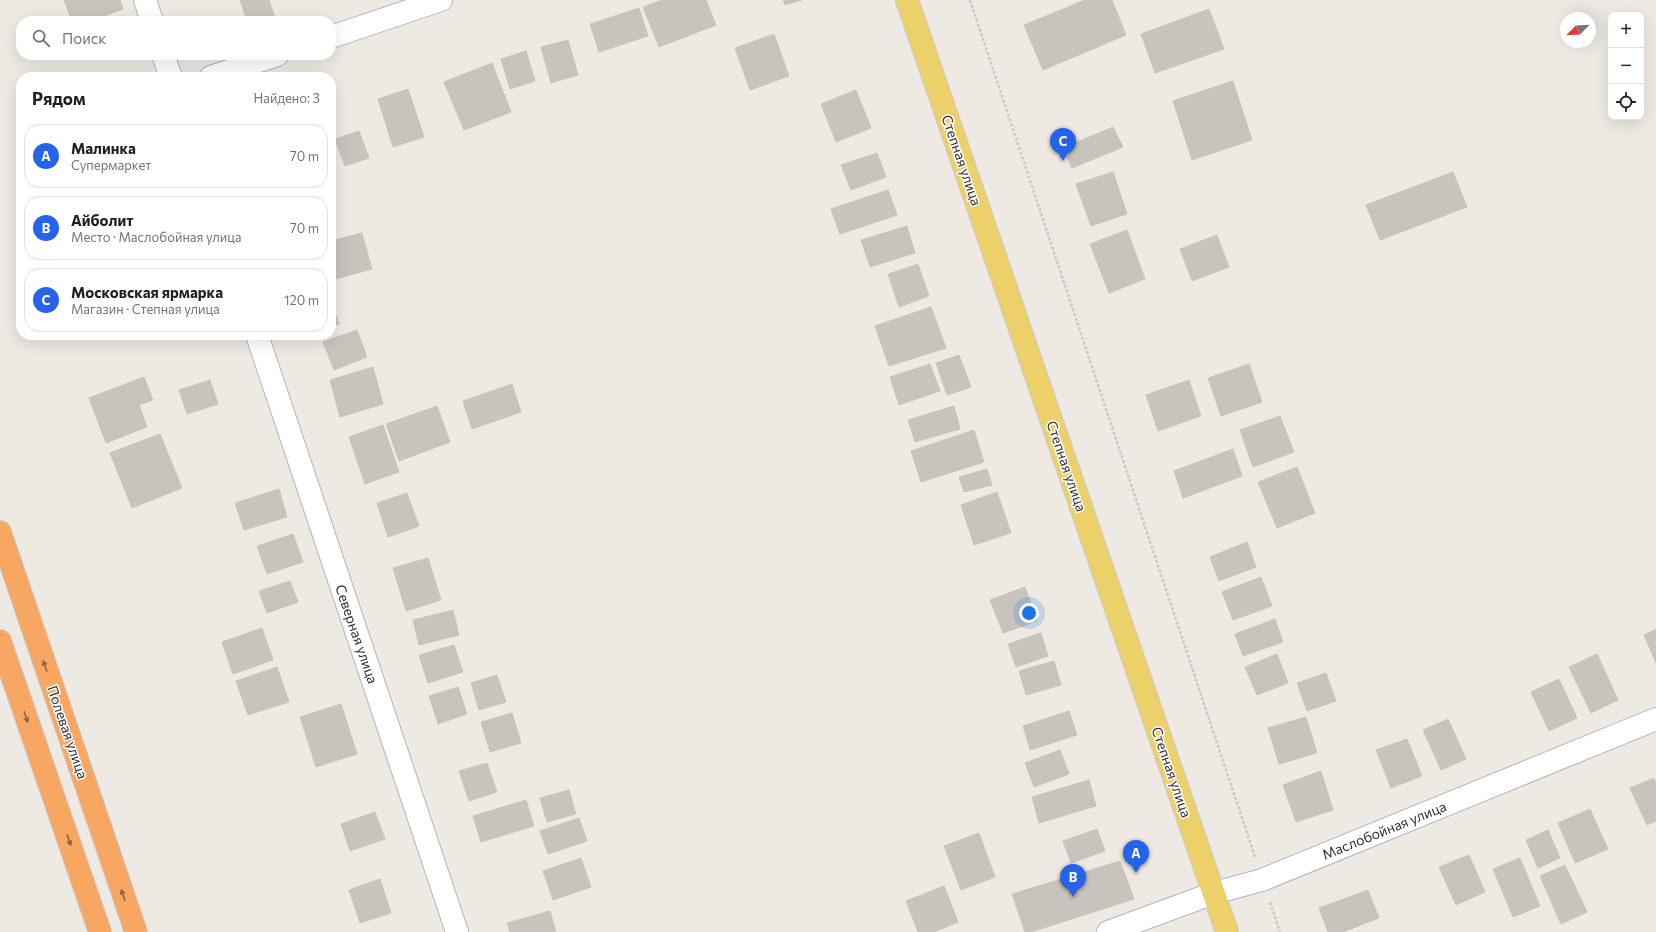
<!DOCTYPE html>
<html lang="ru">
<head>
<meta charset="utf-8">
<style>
	:root { --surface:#fff; --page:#f2f2f2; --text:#202124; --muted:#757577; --line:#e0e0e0; --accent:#2563eb }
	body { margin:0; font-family:Commissioner,sans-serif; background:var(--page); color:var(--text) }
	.controls { position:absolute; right:12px; top:12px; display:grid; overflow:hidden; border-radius:8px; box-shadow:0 4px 16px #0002 }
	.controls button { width:36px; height:36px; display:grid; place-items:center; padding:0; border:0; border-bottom:1px solid var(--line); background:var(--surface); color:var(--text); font:20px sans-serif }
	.compass { position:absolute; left:1560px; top:12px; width:36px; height:36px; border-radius:50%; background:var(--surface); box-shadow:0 4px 16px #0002; rotate:246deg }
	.you { position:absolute; left:1029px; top:613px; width:14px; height:14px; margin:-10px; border:3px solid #fff; border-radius:50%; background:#1a73e8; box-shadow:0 0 0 6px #1a73e833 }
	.badge { display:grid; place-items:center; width:26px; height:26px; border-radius:50%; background:var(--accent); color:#fff; font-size:13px; font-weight:700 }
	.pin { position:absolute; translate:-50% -33px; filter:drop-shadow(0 1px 2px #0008) }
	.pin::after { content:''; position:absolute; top:21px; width:14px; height:12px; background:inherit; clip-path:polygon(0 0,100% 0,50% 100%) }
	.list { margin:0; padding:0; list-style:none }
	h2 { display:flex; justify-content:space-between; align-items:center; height:52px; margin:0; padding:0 16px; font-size:17px }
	h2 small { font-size:13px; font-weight:400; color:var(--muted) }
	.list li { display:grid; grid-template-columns:26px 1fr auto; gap:12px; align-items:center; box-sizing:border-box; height:64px; margin:0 8px 8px; padding:0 8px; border:1px solid var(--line); border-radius:16px }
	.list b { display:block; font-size:15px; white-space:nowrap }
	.list p { margin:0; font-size:13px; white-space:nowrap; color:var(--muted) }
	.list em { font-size:13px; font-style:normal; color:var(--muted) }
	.icon { flex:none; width:22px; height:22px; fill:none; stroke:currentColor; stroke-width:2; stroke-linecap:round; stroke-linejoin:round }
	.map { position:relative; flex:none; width:1656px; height:932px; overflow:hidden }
	.search { position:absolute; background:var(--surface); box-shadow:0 4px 16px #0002; left:16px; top:16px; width:320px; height:44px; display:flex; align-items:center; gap:10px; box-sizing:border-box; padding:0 14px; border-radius:16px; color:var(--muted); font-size:15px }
	.panel { position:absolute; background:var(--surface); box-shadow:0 4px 16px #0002; left:16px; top:72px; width:320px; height:268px; border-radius:16px }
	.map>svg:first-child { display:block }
</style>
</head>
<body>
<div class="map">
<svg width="1656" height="932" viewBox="0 0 1656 932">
	<rect width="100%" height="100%" fill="#eee9e2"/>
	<path fill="#c7c3bd" stroke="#cac5bb" d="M 64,0 L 120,0 L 123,9 L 91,21 L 72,21 Z
		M 240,0 L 269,0 L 275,18 L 266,21 L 247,21 Z
		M 662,0 L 706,0 L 716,25 L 659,47 L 643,7 Z
		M 783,0 L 802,0 L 785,5 Z
		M 1085,0 L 1112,0 L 1126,35 L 1043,70 L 1024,25 Z
		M 639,8 L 648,36 L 599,52 L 590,24 Z
		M 1209,9 L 1224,49 L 1155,73 L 1141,34 Z
		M 774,34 L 789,76 L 750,90 L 735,48 Z
		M 568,40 L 578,75 L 551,83 L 541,47 Z
		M 526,51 L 535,81 L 510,89 L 501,59 Z
		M 492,63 L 511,112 L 464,130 L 444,82 Z
		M 141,72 L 142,77 L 126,77 Z
		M 1233,81 L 1252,140 L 1192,160 L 1173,101 Z
		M 408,89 L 424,137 L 393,147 L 378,99 Z
		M 856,90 L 871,128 L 836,142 L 821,104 Z
		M 1113,127 L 1123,147 L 1072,168 L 1063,148 Z
		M 359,131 L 369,158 L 345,166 L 335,139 Z
		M 877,153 L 886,177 L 851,190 L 841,165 Z
		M 1113,172 L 1127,214 L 1091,226 L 1076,184 Z
		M 1453,172 L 1467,207 L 1380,240 L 1366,205 Z
		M 888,190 L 897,215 L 840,234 L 831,209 Z
		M 907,226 L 915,253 L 870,267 L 861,240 Z
		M 1127,230 L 1145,279 L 1109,293 L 1090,244 Z
		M 362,233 L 372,269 L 332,280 L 331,241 Z
		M 1217,235 L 1229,267 L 1192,281 L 1180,249 Z
		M 918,264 L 929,296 L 899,307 L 888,274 Z
		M 331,301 L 339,324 L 331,327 Z
		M 931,307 L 946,348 L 889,366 L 875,326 Z
		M 357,330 L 367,357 L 334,370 L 323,342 Z
		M 959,355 L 971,387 L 947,395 L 936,363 Z
		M 930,364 L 940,391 L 899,405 L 890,377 Z
		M 1249,364 L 1262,402 L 1221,416 L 1208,378 Z
		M 373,367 L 383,404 L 340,417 L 330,380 Z
		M 144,377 L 153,400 L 139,405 L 147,427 L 106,443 L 89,398 Z
		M 210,380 L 218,404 L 187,414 L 179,390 Z
		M 1189,380 L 1201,416 L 1158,431 L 1146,395 Z
		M 512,384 L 521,412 L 472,429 L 463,401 Z
		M 437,406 L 450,442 L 399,461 L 386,424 Z
		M 954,406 L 960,429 L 915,442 L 908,420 Z
		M 1280,416 L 1294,452 L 1253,467 L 1240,430 Z
		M 383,425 L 399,472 L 365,484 L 349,437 Z
		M 974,430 L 984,462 L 921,482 L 911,451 Z
		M 160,434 L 182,488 L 132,508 L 110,453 Z
		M 1233,449 L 1242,476 L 1183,498 L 1174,471 Z
		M 1297,467 L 1315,513 L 1277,528 L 1258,482 Z
		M 987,469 L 992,485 L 964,492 L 959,477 Z
		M 279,489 L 287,517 L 244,530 L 235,503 Z
		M 997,492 L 1011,533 L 974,545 L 961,505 Z
		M 407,493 L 419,526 L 388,537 L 377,503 Z
		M 293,534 L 303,562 L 267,574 L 257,546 Z
		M 1247,542 L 1256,567 L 1219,581 L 1210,557 Z
		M 428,558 L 441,600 L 406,611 L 393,568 Z
		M 1261,577 L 1272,606 L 1233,620 L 1222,592 Z
		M 290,581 L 298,602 L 267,613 L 259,591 Z
		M 1025,587 L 1037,621 L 1003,633 L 990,600 Z
		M 453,610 L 459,635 L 419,645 L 413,620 Z
		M 1275,619 L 1283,642 L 1243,656 L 1235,634 Z
		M 262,628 L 273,660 L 233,674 L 222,642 Z
		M 1656,629 L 1656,663 L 1644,635 Z
		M 1041,633 L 1048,656 L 1016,667 L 1008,644 Z
		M 454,645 L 463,672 L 428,683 L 419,655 Z
		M 1277,654 L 1288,683 L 1257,695 L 1245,667 Z
		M 1597,654 L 1618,700 L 1591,713 L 1569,667 Z
		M 1054,661 L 1061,685 L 1026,695 L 1019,671 Z
		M 277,667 L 289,702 L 248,715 L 236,681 Z
		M 1326,673 L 1336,701 L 1307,711 L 1297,683 Z
		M 497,675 L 506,702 L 479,710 L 471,683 Z
		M 1559,679 L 1577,718 L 1549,731 L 1531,692 Z
		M 458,687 L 467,714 L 438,724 L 429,696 Z
		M 341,704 L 357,754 L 316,767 L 300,717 Z
		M 1069,711 L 1077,735 L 1030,750 L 1023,726 Z
		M 512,713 L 521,743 L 490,752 L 481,722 Z
		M 1306,717 L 1317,753 L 1279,764 L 1268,728 Z
		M 1448,719 L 1466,759 L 1441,770 L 1423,730 Z
		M 1407,739 L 1422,776 L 1391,788 L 1376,750 Z
		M 1060,750 L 1069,774 L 1034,787 L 1025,763 Z
		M 487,763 L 497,792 L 469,801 L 459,771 Z
		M 1321,771 L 1333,810 L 1296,822 L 1283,785 Z
		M 1654,778 L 1656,783 L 1656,821 L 1647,825 L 1630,788 Z
		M 1089,780 L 1096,806 L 1039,823 L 1032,797 Z
		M 569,790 L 576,814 L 547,822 L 540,798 Z
		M 526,800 L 534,826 L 481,842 L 473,816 Z
		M 1590,809 L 1608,849 L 1575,863 L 1558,823 Z
		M 375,812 L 385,839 L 350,851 L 341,824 Z
		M 579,818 L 587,841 L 548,854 L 540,831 Z
		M 1097,829 L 1105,851 L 1071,863 L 1063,841 Z
		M 1548,830 L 1560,858 L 1538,868 L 1526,840 Z
		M 979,833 L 995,877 L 961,890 L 944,846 Z
		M 1469,855 L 1485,892 L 1456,905 L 1439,867 Z
		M 581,858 L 591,887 L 553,900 L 543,871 Z
		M 1520,858 L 1540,906 L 1513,917 L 1493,869 Z
		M 1120,861 L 1134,899 L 1031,932 L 1025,932 L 1012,894 Z
		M 1565,865 L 1587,912 L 1561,924 L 1540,876 Z
		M 380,879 L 391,913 L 360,923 L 349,890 Z
		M 944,886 L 958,922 L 934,932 L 918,932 L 906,901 Z
		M 1368,890 L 1379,918 L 1343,932 L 1328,932 L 1319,908 Z
		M 550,911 L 556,932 L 510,932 L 507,923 Z"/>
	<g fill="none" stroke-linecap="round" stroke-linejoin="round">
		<defs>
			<path id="minor" d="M 145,0 L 152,21
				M 331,37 L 441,0
				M 163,55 L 171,77
				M 211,77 L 277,55
				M 257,335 L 457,932
				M 1108,932 L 1214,893 L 1262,880 L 1656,719"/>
			<path id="major" d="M 907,0 L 1227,932"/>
			<path id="highway" d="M 0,532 L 136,932
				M 0,641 L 100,932"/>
		</defs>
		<use href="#minor" stroke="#b2b3bd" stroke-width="24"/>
		<use href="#major" stroke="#c9c9c9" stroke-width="24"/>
		<use href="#highway" stroke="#c9c9c9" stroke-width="24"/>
		<path stroke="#c9c9c9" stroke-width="2.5" stroke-dasharray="3 2" stroke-linecap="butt" d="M 970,0 L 1255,857
			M 1270,902 L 1280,932"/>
		<use href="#minor" stroke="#fff" stroke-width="22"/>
		<use href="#major" stroke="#ecd069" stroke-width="22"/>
		<use href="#highway" stroke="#f8a763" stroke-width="22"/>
	</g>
	<defs><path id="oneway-solid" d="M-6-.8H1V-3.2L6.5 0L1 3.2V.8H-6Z"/></defs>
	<g fill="#896446">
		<use href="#oneway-solid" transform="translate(45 666) rotate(-109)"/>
		<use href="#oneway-solid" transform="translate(26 717) rotate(71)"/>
		<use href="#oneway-solid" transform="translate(69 840) rotate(71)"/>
		<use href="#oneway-solid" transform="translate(123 895) rotate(-109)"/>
	</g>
	<g text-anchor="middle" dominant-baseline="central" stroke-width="3" stroke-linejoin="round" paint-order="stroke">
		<g font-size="14" fill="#2e2e2e" stroke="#fff">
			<text transform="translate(962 160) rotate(71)">Степная улица</text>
			<text transform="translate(1067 466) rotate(71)">Степная улица</text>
			<text transform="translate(357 634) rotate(71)">Северная улица</text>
			<text transform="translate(68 732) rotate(71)">Полевая улица</text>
			<text transform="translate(1172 772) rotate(71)">Степная улица</text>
			<text transform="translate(1384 830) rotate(-22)">Маслобойная улица</text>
		</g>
	</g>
</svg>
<div class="controls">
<button>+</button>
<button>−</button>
<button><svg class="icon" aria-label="locate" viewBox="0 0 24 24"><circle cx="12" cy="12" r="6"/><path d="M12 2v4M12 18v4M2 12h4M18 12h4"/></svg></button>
</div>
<svg class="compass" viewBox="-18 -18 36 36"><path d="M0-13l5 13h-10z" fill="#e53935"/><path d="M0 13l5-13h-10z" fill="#757577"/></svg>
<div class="you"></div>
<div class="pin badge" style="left:1136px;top:873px">A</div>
<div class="pin badge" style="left:1073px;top:897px">B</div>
<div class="pin badge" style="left:1063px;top:161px">C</div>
<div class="search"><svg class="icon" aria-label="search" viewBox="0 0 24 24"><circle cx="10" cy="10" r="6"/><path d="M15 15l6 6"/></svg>Поиск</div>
<section class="panel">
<h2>Рядом<small>Найдено: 3</small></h2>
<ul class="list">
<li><span class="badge">A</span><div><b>Малинка</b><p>Супермаркет</p></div><em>70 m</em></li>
<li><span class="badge">B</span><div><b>Айболит</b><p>Место · Маслобойная улица</p></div><em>70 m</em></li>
<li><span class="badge">C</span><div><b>Московская ярмарка</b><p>Магазин · Степная улица</p></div><em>120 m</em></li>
</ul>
</section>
</div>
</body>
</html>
